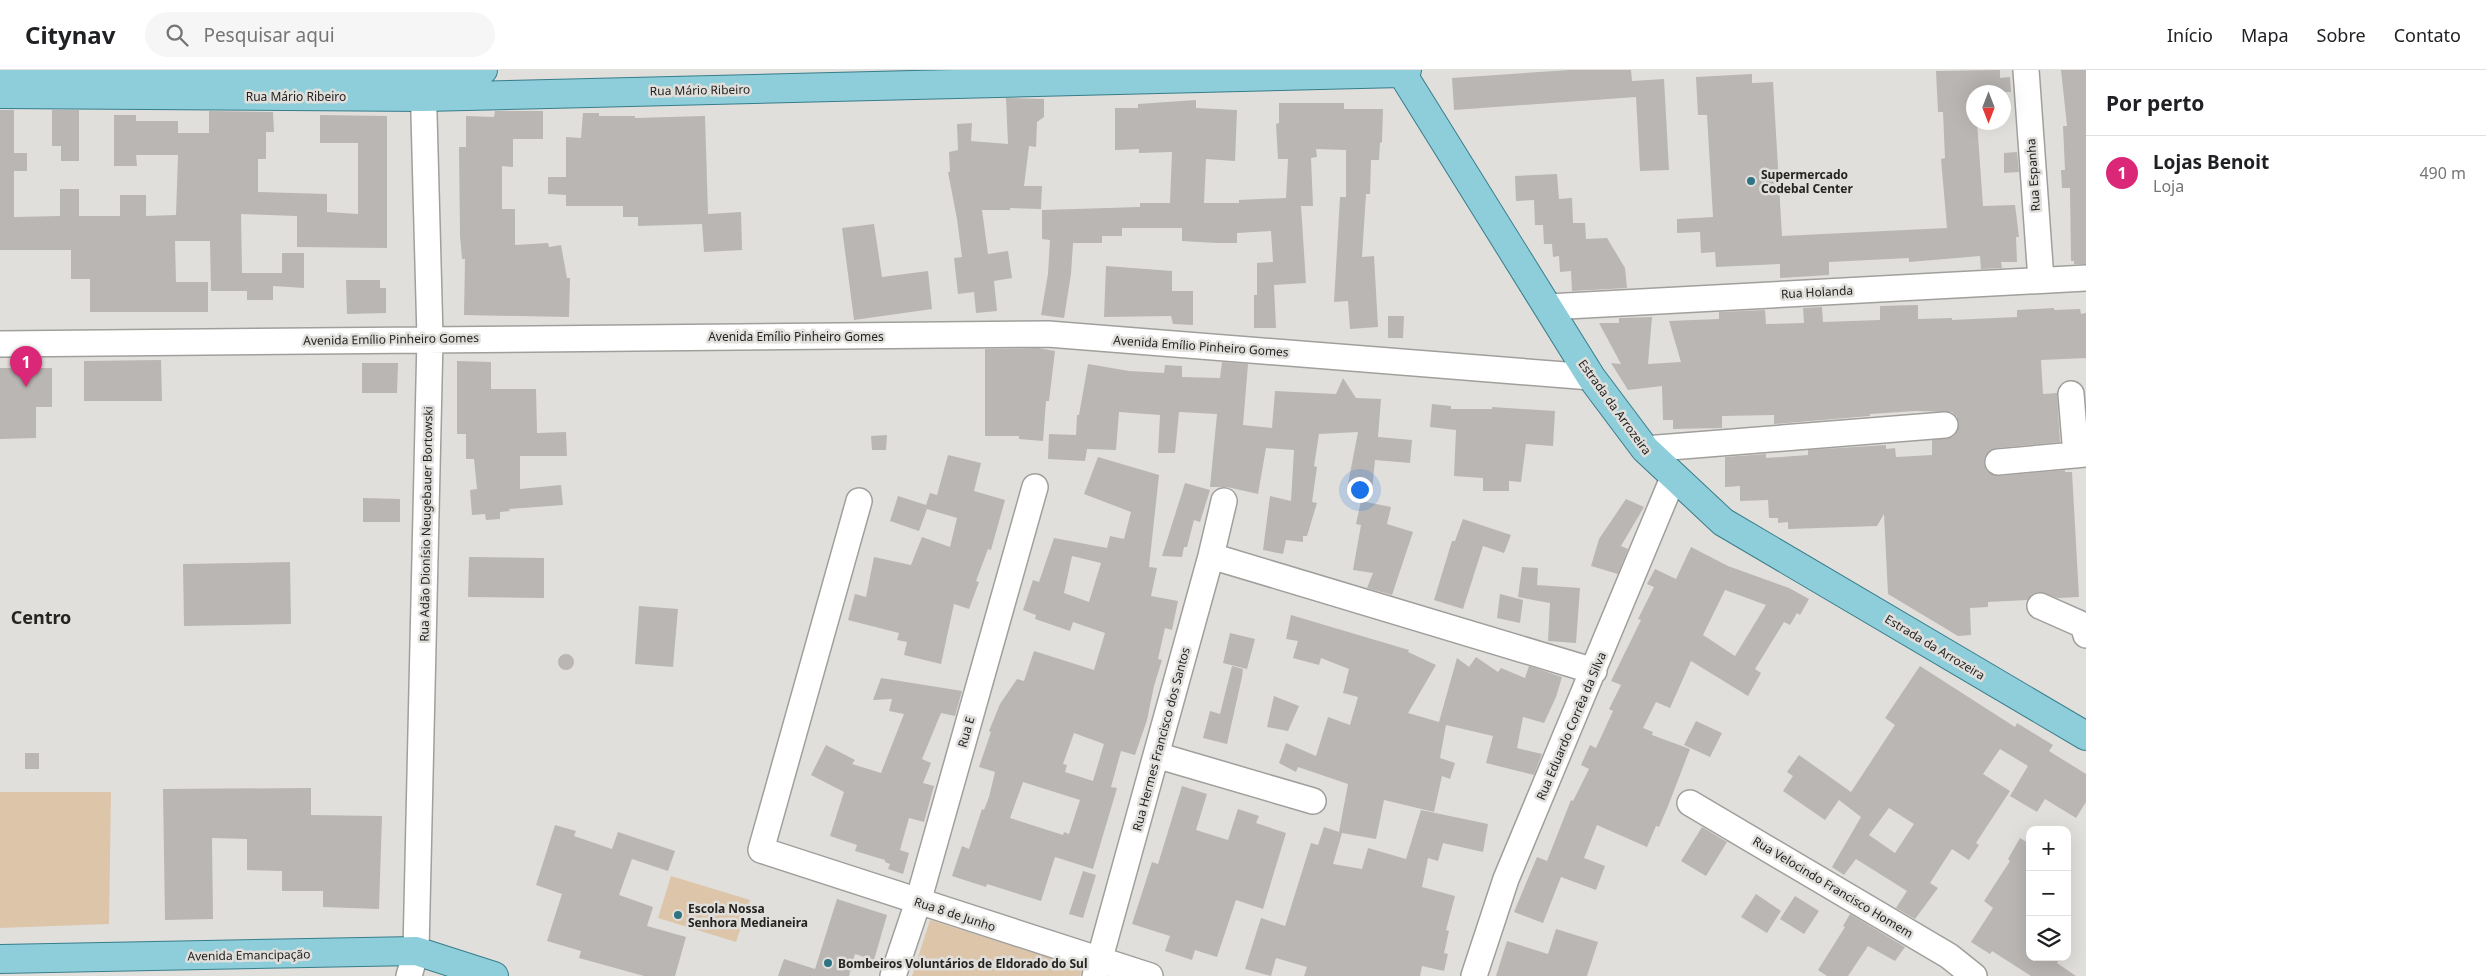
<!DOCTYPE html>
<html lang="pt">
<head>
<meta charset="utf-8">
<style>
	:root { --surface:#fff; --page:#f6f6f6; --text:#202124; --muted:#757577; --line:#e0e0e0; --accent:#db2777 }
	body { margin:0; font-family:"Noto Sans",sans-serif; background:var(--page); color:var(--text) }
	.controls { position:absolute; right:15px; bottom:15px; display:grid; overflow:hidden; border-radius:10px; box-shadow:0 5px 20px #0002 }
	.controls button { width:45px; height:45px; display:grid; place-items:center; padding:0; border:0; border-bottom:1px solid var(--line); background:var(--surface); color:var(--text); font:25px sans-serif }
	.compass { position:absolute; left:1966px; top:15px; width:45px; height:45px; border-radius:50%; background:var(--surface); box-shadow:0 5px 20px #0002; rotate:180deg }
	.you { position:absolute; left:1359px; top:419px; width:18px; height:18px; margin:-12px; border:4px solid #fff; border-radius:50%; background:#1a73e8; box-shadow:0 0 0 8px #1a73e833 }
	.badge { display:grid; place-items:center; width:32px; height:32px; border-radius:50%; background:var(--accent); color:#fff; font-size:16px; font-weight:700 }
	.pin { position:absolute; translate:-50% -41px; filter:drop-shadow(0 1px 2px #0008) }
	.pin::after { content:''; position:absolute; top:26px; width:18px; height:15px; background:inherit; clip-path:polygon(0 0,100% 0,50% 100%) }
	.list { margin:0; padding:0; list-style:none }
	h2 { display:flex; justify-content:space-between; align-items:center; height:65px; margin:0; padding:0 20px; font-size:21px }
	h2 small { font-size:16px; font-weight:400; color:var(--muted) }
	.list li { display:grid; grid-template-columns:32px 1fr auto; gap:15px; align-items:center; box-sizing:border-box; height:75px; padding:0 20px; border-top:1px solid var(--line) }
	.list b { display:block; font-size:19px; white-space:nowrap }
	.list p { margin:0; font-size:16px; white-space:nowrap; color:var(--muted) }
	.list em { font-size:16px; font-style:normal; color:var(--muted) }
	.icon { flex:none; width:28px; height:28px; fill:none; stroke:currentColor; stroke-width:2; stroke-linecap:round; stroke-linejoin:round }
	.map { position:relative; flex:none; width:2086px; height:906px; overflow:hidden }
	header { display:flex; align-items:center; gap:30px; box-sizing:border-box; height:70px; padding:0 25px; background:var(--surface); border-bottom:1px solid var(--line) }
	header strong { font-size:24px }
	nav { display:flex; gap:28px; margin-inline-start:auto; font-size:18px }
	.search { width:350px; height:45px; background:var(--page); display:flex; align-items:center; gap:12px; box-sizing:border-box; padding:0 18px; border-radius:28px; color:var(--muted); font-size:19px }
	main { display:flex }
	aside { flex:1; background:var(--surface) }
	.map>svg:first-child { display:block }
</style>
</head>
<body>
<header>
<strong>Citynav</strong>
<div class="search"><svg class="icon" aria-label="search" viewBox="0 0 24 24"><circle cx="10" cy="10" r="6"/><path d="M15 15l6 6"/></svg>Pesquisar aqui</div>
<nav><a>Início</a><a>Mapa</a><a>Sobre</a><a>Contato</a></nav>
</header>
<main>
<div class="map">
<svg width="2086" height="906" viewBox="0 0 2086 906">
	<rect width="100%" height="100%" fill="#e1dfdc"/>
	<path fill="#ddc5aa" d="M 0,722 L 111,722 L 109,854 L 0,858 Z
		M 671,806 L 750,830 L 736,872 L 658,848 Z
		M 930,850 L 1082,898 L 1080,906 L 912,906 Z"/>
	<path fill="#b9b6b3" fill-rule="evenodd" d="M 1570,0 L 1631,0 L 1632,11 L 1664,9 L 1669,100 L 1640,101 L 1636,27 L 1454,40 L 1452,8 Z
		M 2000,0 L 2000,8 L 2010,7 L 2011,22 L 1974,22 L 1974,52 L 1977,52 L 1983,136 L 2015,135 L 2019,167 L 2016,167 L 2017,192 L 2001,192 L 2002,198 L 1981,199 L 1980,186 L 1909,192 L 1909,188 L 1829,192 L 1829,205 L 1780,208 L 1780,194 L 1716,197 L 1715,182 L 1701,183 L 1700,162 L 1677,163 L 1677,149 L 1713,147 L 1707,45 L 1698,45 L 1696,7 L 1752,4 L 1752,13 L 1773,12 L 1782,166 L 1947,158 L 1941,89 L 1945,88 L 1943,42 L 1938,42 L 1936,1 Z
		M 2061,0 L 2086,0 L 2086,194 L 2074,194 L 2074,191 L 2071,191 L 2070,118 L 2062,118 L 2061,100 L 2065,100 L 2063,56 L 2067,56 Z
		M 1006,28 L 1044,29 L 1044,47 L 1037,52 L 1036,77 L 1029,76 L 1024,116 L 1042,116 L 1041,139 L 1010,138 L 1010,140 L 982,140 L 988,184 L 1008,181 L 1012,208 L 994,211 L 997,241 L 976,243 L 974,222 L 958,224 L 954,188 L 962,187 L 957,149 L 948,102 L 950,102 L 949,82 L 958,80 L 957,54 L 972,53 L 971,71 L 1008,74 Z
		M 1196,30 L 1196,38 L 1237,40 L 1235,91 L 1206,89 L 1204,133 L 1239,133 L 1239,130 L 1286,128 L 1288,89 L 1278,89 L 1276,54 L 1279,53 L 1279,33 L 1344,33 L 1344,39 L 1383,39 L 1382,72 L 1380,73 L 1379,90 L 1371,90 L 1370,124 L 1366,124 L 1362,187 L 1374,186 L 1378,257 L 1350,259 L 1348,231 L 1334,232 L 1340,127 L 1346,127 L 1346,80 L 1316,79 L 1317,87 L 1311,88 L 1313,136 L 1301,136 L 1306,213 L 1274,215 L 1276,258 L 1254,258 L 1254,225 L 1257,225 L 1257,193 L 1273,192 L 1271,161 L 1237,163 L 1237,173 L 1216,173 L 1182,171 L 1182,158 L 1122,158 L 1122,166 L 1102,166 L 1102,173 L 1073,173 L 1071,204 L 1064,248 L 1041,245 L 1048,204 L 1050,170 L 1042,169 L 1042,140 L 1140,137 L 1140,133 L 1170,133 L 1172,82 L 1139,83 L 1139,79 L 1115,80 L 1115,38 L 1138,38 L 1138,34 Z
		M 0,40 L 14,40 L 14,83 L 27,83 L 27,101 L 14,101 L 14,147 L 60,146 L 60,119 L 79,119 L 79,146 L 120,146 L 120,125 L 146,125 L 146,146 L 176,145 L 178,85 L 136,85 L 137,96 L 114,96 L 114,45 L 136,45 L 136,51 L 178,51 L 178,63 L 209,63 L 209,41 L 273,42 L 274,62 L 266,62 L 266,89 L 258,89 L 258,122 L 327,124 L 327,142 L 358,144 L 358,73 L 320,73 L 320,45 L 387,46 L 387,178 L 297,177 L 297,146 L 241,144 L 242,203 L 282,203 L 282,183 L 304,183 L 304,218 L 273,216 L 273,230 L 247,230 L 247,221 L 211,221 L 210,171 L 175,171 L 176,212 L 208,212 L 208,242 L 90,242 L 90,209 L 71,209 L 71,180 L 0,180 Z
		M 52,40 L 79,40 L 79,91 L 61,91 L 61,76 L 52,76 Z
		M 495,41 L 543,41 L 543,69 L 513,69 L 513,97 L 502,96 L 502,139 L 515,139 L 515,175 L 548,173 L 549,177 L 561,175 L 567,208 L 570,208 L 569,247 L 464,245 L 465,189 L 462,189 L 460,165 L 459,77 L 466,77 L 466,46 L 494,47 Z
		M 583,43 L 599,43 L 599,46 L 635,46 L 635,48 L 705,46 L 708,144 L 741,142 L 742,180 L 704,182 L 702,154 L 638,156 L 638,147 L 623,147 L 623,136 L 566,136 L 566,125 L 548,124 L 548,107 L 566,107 L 566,67 L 581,68 Z
		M 2017,82 L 2019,102 L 2004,103 L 2004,83 Z
		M 1557,104 L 1559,129 L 1572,128 L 1573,153 L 1585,153 L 1586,169 L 1607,168 L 1625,198 L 1627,218 L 1572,221 L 1571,201 L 1560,202 L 1559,186 L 1553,187 L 1552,174 L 1544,174 L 1543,155 L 1535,155 L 1534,130 L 1516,131 L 1515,106 Z
		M 874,154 L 882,207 L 928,201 L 932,239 L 854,250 L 842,158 Z
		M 1106,196 L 1172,201 L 1172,221 L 1193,221 L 1193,255 L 1173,254 L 1171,246 L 1104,247 Z
		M 346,210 L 380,210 L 380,218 L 386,218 L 386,243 L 347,244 Z
		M 1918,235 L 1918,249 L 1952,248 L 1952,250 L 2017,247 L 2017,240 L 2054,238 L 2054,240 L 2080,239 L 2081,244 L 2086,243 L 2086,288 L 2041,290 L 2043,324 L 2057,323 L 2060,372 L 1996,378 L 1985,386 L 1984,393 L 1987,401 L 1999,406 L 2065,400 L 2065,402 L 2072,402 L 2079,527 L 2058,528 L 2039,522 L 2032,524 L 2027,530 L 1988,532 L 1988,537 L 1970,538 L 1971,565 L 1958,566 L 1888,524 L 1884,444 L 1877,456 L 1788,459 L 1788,452 L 1778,453 L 1778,448 L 1769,448 L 1768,430 L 1740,431 L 1740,416 L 1725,417 L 1725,387 L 1766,384 L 1766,388 L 1808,385 L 1808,380 L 1886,375 L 1886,379 L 1895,378 L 1896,387 L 1932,385 L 1932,370 L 1953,367 L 1958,361 L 1957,347 L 1952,342 L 1916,341 L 1870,344 L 1870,346 L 1774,354 L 1774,345 L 1722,346 L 1722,358 L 1673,359 L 1673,350 L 1663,350 L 1662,316 L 1628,320 L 1611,293 L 1621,294 L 1599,253 L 1619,253 L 1619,248 L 1652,247 L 1648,294 L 1681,292 L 1669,251 L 1719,249 L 1719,242 L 1765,240 L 1766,254 L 1804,253 L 1803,238 L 1822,237 L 1823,252 L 1880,250 L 1880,236 Z
		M 1388,246 L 1404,246 L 1403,268 L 1388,268 Z
		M 1038,278 L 1055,281 L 1049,331 L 1046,331 L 1043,371 L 1019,369 L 1019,366 L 985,366 L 985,279 Z
		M 161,290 L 162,331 L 84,331 L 84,291 Z
		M 457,291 L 491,292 L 491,319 L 536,319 L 537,363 L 566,362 L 567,386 L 520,386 L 520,419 L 561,415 L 563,435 L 509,439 L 510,441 L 500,442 L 500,449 L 486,450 L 485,444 L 472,445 L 470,420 L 477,419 L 474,389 L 466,389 L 466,364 L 457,364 Z
		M 1222,292 L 1248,294 L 1243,355 L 1272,358 L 1275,321 L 1336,324 L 1343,308 L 1356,328 L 1381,329 L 1378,367 L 1412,370 L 1410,393 L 1375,390 L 1372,420 L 1347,419 L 1358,362 L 1319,364 L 1314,396 L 1317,397 L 1312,432 L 1317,433 L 1307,466 L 1303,466 L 1303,472 L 1286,470 L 1283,484 L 1263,480 L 1270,426 L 1291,431 L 1294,380 L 1266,378 L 1258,424 L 1227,417 L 1210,417 L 1217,344 L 1179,342 L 1175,383 L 1158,383 L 1160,345 L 1119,342 L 1116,380 L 1087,379 L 1085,391 L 1048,389 L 1049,364 L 1076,365 L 1077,345 L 1079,345 L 1088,294 L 1129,301 L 1164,303 L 1165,295 L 1182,296 L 1182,307 L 1220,308 Z
		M 362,293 L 398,293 L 397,323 L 362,323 Z
		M 0,298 L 52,298 L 52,337 L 36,337 L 36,368 L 0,369 Z
		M 1432,334 L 1451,336 L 1451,339 L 1492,339 L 1492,337 L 1555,341 L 1553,376 L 1526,374 L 1521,412 L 1509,411 L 1509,421 L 1483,421 L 1483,408 L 1454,406 L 1456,360 L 1430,357 Z
		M 887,365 L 886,380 L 872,380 L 871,366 Z
		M 948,385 L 981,393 L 974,421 L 1005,430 L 991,480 L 988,479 L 976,511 L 979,512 L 969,539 L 954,534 L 941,594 L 904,585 L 907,572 L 897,570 L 899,563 L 848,550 L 855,524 L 866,527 L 874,487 L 911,495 L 922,467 L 950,477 L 957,448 L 927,439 L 919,461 L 890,451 L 898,426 L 926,435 L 930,423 L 937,425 Z
		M 1098,387 L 1159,405 L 1149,497 L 1157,498 L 1151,526 L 1178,531 L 1172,560 L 1165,558 L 1158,589 L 1162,590 L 1154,616 L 1147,650 L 1135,685 L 1121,681 L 1111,717 L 1117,718 L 1093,799 L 1055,787 L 1041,831 L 987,814 L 986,817 L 952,806 L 962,776 L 969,779 L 982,739 L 984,740 L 989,727 L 995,702 L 979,697 L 991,662 L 989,661 L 1000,634 L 1017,609 L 1024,611 L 1034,581 L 1094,600 L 1105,563 L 1073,552 L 1070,561 L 1035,549 L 1036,545 L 1023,540 L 1033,510 L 1039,512 L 1054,468 L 1107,478 L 1110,466 L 1124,469 L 1131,442 L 1084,424 ZM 1072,486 L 1101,493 L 1089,532 L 1064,523 ZM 1074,663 L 1104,674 L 1093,711 L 1065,702 L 1067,695 L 1063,694 ZM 1023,712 L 1080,730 L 1069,764 L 1064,762 L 1063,765 L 1010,748 Z
		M 1185,413 L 1210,420 L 1200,452 L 1194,450 L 1187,477 L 1184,477 L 1182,487 L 1162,486 Z
		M 363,428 L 400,429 L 400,452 L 363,452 Z
		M 1626,429 L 1644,437 L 1621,476 L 1628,479 L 1618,504 L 1591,496 L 1599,469 Z
		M 1361,431 L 1391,437 L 1387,454 L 1413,462 L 1392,525 L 1367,518 L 1373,503 L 1353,500 L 1361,455 L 1356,454 Z
		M 1463,449 L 1511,465 L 1504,483 L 1483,476 L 1463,539 L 1434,530 L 1452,471 L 1455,471 Z
		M 1691,477 L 1728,496 L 1789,518 L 1809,529 L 1800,545 L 1797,543 L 1790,555 L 1784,552 L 1755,599 L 1761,603 L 1748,626 L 1691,591 L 1670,638 L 1656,632 L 1643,658 L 1653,662 L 1652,665 L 1690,679 L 1668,736 L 1659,757 L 1656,756 L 1647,777 L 1597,755 L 1584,788 L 1605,796 L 1596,820 L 1561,807 L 1543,853 L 1514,842 L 1537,787 L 1547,791 L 1571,730 L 1573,731 L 1589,699 L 1581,695 L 1590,675 L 1596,678 L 1613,641 L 1609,639 L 1621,615 L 1611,611 L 1641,550 L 1638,549 L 1654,517 L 1647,514 L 1655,499 L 1676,509 ZM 1725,520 L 1766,535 L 1735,586 L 1703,565 Z
		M 469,487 L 544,488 L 544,528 L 468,527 Z
		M 290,492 L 291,554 L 184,556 L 183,494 Z
		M 1522,497 L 1538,498 L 1537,515 L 1580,518 L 1576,573 L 1548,571 L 1550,533 L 1518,527 Z
		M 1500,524 L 1523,530 L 1520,553 L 1497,548 Z
		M 639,536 L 678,539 L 673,597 L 635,594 Z
		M 1291,545 L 1409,580 L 1408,582 L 1436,595 L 1408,643 L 1439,652 L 1457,588 L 1469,597 L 1476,587 L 1498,602 L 1501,598 L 1525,608 L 1529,596 L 1562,607 L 1556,627 L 1544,653 L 1523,647 L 1517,678 L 1542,684 L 1534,705 L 1486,693 L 1493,666 L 1446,655 L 1440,688 L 1455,693 L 1450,709 L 1442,706 L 1434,742 L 1384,730 L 1376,769 L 1342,763 L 1333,794 L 1362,799 L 1368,778 L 1406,789 L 1421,740 L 1488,754 L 1483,782 L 1443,773 L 1438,791 L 1428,788 L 1422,817 L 1455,826 L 1446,860 L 1449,861 L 1444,883 L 1448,884 L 1444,901 L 1422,896 L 1420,906 L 1304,906 L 1307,897 L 1276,888 L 1271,906 L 1245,899 L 1261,848 L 1285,856 L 1311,773 L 1318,775 L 1324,757 L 1339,762 L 1348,714 L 1298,697 L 1296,702 L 1279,693 L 1286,673 L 1316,686 L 1328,647 L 1350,655 L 1358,627 L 1343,623 L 1349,599 L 1321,588 L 1319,595 L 1293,588 L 1298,571 L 1286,569 Z
		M 1230,563 L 1255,569 L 1247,599 L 1223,593 Z
		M558 592a8 8 0 1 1 16 0a8 8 0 1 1-16 0Z
		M 1232,596 L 1243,599 L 1242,607 L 1227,674 L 1203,668 L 1210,641 L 1220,644 Z
		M 1920,596 L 2015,657 L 2017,653 L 2053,675 L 2049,681 L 2086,704 L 2086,732 L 2076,748 L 2045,729 L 2037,742 L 2010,726 L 2028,696 L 2000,679 L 1983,704 L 2010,721 L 1976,773 L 1979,775 L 1969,790 L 1952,779 L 1930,813 L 1938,818 L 1915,849 L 1896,838 L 1907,821 L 1856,789 L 1844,805 L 1832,797 L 1861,747 L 1839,730 L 1825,750 L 1783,721 L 1793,706 L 1787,702 L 1799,685 L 1851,722 L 1895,655 L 1885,648 ZM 1889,738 L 1914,754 L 1895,783 L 1869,765 Z
		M 881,608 L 962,621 L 955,646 L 941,643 L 922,689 L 931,693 L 923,713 L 934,716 L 924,752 L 909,748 L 900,780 L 909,783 L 903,804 L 888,799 L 890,794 L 885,792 L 885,790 L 855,781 L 857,775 L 830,766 L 844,722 L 811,705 L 826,675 L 855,690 L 852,694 L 881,703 L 904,644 L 889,641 L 892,629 L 873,630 Z
		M 1274,626 L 1299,636 L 1288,661 L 1267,657 Z
		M 1696,651 L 1722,663 L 1710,687 L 1684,675 Z
		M 25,683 L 39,683 L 39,699 L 25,699 Z
		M 1182,716 L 1207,724 L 1196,760 L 1228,770 L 1238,739 L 1259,746 L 1256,753 L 1286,763 L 1263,839 L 1236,830 L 1217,887 L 1195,880 L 1192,890 L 1165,881 L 1170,866 L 1132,854 L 1152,792 L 1158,794 Z
		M 311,718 L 311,745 L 382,746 L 379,839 L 323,837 L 323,821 L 282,821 L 282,801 L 247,800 L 247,769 L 212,768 L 213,849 L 165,850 L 163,719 Z
		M 555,755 L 576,761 L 574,766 L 612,779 L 618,762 L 675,781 L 668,801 L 632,789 L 619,825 L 653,837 L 647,856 L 686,867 L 675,906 L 644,906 L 579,888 L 581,881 L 547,871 L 562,824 L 536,815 Z
		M 1702,757 L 1727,772 L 1706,806 L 1681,791 Z
		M 2020,768 L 2030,774 L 2030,887 L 2061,887 L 2057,893 L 2076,906 L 2031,906 L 1992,881 L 1990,884 L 1971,872 L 1993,838 L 1984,831 L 2010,791 L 2008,789 Z
		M 1083,801 L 1096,805 L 1083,848 L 1069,844 Z
		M 1756,824 L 1781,841 L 1767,863 L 1741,847 Z
		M 1795,826 L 1819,841 L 1804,864 L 1780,849 Z
		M 837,829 L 887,845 L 874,890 L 855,884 L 849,906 L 778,906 L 784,889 L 815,899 Z
		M 1850,844 L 1905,877 L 1895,891 L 1868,876 L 1848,906 L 1827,906 L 1818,900 L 1845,857 L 1843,856 Z
		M 1556,859 L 1598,872 L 1587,906 L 1496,906 L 1507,871 L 1548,884 Z"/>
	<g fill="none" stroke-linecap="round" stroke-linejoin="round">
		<defs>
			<path id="minor" d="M 2026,0 L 2041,210
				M 1548,237 L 2086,208
				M 0,274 L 1048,264 L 1591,307
				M 2071,324 L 2076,385
				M 1645,379 L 1945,355
				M 1998,392 L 2086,384
				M 859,431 L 761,780 L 1150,906
				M 1211,486 L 1594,601
				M 2040,536 L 2083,555 L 2086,565
				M 1156,685 L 1313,731
				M 1690,733 L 1949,886 L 1974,906
				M 409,906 L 416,881 L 430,268 L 423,7
				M 893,906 L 918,832 L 1035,417
				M 1095,906 L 1211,486 L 1224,431
				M 1474,906 L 1506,809 L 1673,408"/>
			<path id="major" d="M 1400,0 L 1591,307 L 1645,379 L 1723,452 L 2086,666
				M 0,5 L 483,0
				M 0,24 L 424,27 L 1401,3 L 1407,0
				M 0,889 L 416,881 L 494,906"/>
		</defs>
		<use href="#minor" stroke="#a19f9c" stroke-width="28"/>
		<use href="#major" stroke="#377d8a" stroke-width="30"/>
		<use href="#minor" stroke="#fff" stroke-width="25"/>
		<use href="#major" stroke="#8dceda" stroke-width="28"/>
	</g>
	<g fill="#2e7482" stroke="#e1dfdc" stroke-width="2">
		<circle cx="1751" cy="111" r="5"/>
		<circle cx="678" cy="845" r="5"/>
		<circle cx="828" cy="893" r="5"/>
	</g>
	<g text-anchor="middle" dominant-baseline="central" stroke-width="5" stroke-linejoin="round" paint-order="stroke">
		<g font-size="12" fill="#252423" stroke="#e1dfdc">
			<text transform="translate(700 20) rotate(-1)">Rua Mário Ribeiro</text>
			<text x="296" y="26">Rua Mário Ribeiro</text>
			<text transform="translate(2033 105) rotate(-94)">Rua Espanha</text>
			<text transform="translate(1817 222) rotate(-3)">Rua Holanda</text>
			<text x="796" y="266">Avenida Emílio Pinheiro Gomes</text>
			<text transform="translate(391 269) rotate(-1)">Avenida Emílio Pinheiro Gomes</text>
			<text transform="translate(1201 276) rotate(4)">Avenida Emílio Pinheiro Gomes</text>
			<text transform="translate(1615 337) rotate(54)">Estrada da Arrozeira</text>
			<text transform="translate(426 454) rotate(-89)">Rua Adão Dionísio Neugebauer Bortowski</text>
			<text transform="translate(1935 577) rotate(31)">Estrada da Arrozeira</text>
			<text transform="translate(1571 656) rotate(-67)">Rua Eduardo Corrêa da Silva</text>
			<text transform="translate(966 662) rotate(-74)">Rua E</text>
			<text transform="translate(1161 669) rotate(-75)">Rua Hermes Francisco dos Santos</text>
			<text transform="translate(1833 817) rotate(31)">Rua Velocindo Francisco Homem</text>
			<text transform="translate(955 844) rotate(18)">Rua 8 de Junho</text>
			<text transform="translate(249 885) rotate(-1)">Avenida Emancipação</text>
		</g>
		<g font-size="12" font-weight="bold" fill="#252423" stroke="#e1dfdc" text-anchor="start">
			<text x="1761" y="104">Supermercado<tspan x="1761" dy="14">Codebal Center</tspan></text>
			<text x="688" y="838">Escola Nossa<tspan x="688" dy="14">Senhora Medianeira</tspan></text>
			<text x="838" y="893">Bombeiros Voluntários de Eldorado do Sul</text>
		</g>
		<g font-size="18" font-weight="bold" fill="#252423" stroke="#e1dfdc">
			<text x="41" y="547">Centro</text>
		</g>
	</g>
</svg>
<div class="controls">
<button>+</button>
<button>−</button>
<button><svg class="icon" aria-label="layers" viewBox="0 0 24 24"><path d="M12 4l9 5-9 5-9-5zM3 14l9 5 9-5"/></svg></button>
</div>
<svg class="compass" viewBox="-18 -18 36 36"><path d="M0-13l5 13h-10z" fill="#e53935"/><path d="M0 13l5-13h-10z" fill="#757577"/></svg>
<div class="you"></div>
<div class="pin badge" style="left:26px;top:317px">1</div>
</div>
<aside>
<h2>Por perto<small></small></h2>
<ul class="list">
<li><span class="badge">1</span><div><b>Lojas Benoit</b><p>Loja</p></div><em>490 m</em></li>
</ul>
</aside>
</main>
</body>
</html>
